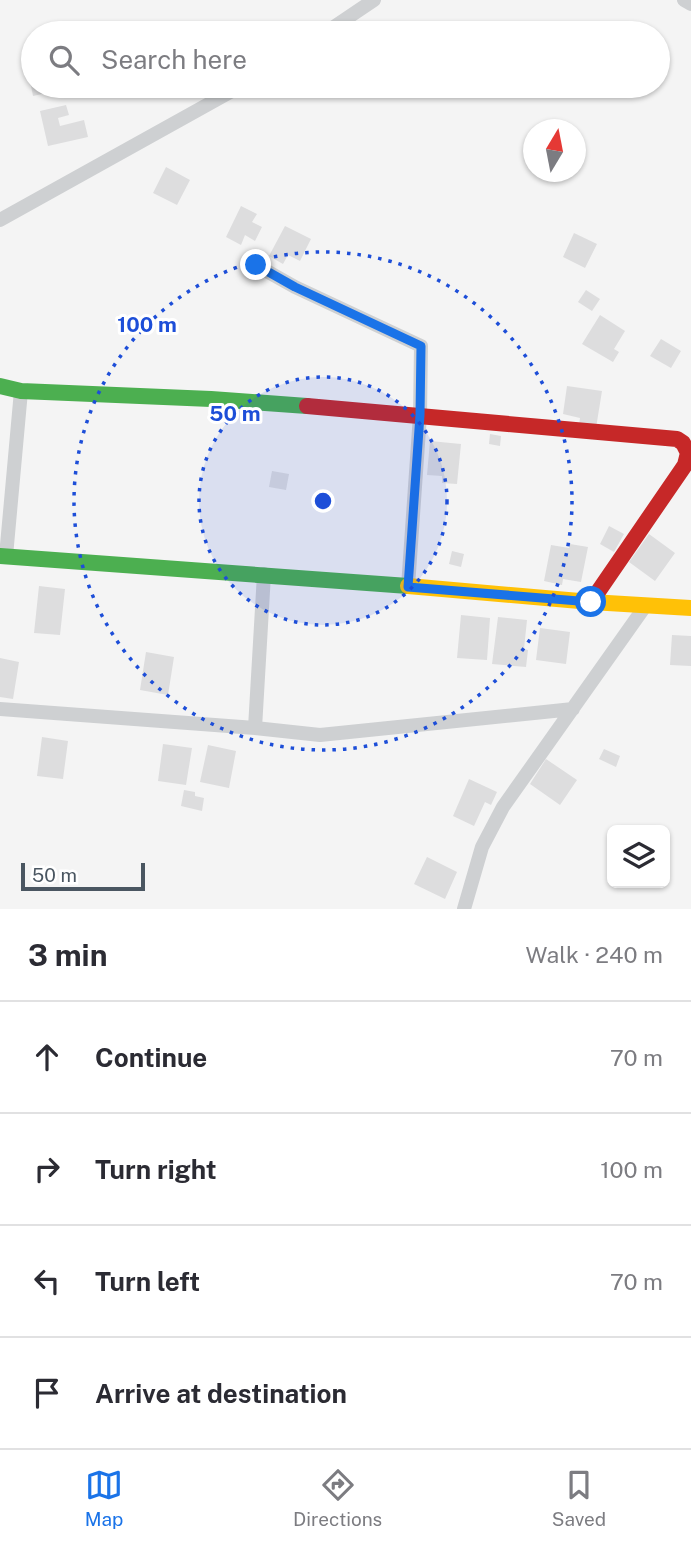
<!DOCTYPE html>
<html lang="en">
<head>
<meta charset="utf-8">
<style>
	:root { --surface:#fff; --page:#f7f7f7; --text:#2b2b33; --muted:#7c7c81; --line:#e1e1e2; --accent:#1a73e8 }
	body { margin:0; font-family:"Public Sans",sans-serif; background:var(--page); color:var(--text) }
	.controls { position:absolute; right:21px; bottom:21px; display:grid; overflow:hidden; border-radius:10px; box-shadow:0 2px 5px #0004 }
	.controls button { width:63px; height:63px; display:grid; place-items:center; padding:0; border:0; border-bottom:2px solid var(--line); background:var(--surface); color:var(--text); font:35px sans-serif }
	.compass { position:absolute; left:523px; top:119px; width:63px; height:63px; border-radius:50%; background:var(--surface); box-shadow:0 2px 5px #0004; rotate:10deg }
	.scale { position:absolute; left:21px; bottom:18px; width:124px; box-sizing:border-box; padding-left:7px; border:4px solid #4a5661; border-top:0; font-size:19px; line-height:24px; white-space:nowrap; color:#4a5661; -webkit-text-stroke:5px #fff; paint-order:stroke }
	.stop { position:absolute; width:21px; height:21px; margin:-16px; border:5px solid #1a73e8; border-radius:50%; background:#fff }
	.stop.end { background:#1a73e8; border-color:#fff; box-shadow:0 2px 7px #0008 }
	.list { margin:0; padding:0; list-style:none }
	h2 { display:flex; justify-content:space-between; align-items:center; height:91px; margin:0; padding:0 28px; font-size:30px }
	h2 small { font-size:23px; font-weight:400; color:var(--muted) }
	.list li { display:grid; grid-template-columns:46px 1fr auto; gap:21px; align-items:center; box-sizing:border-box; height:112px; padding:0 28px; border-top:2px solid var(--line) }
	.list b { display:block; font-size:26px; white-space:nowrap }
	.list em { font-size:23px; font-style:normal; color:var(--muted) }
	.icon { flex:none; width:38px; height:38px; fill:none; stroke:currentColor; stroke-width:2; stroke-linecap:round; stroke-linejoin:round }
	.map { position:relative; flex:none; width:691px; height:909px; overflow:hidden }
	.search { position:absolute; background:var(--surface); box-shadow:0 2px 5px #0004; left:21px; right:21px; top:21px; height:77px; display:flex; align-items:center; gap:18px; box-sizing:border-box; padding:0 24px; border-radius:38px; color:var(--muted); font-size:26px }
	.sheet { height:539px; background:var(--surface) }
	nav { display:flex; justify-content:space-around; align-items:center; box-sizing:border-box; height:98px; border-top:2px solid var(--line); background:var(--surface); font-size:19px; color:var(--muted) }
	nav a { display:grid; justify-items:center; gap:4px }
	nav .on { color:var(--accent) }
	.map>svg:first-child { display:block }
</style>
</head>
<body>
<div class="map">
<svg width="691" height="909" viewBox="0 0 691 909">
	<rect width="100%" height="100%" fill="#f4f4f4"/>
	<path fill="#ddddde" d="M 33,64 L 33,86 L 69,86 L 69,88 L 33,96 L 27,65 Z
		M 66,105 L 69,115 L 58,118 L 60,126 L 84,120 L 88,137 L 48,146 L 40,111 Z
		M 166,167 L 190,180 L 177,205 L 153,193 Z
		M 241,206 L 257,214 L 252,222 L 262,227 L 255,241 L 245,235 L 241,245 L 226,237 Z
		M 285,226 L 311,239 L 300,261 L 288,255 L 283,264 L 269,256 Z
		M 574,233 L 597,244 L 585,268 L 563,257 Z
		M 586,290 L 600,299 L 592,311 L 578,302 Z
		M 600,315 L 625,331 L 614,349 L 619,352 L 613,362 L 582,344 Z
		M 661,339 L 681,351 L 671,368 L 650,356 Z
		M 567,386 L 602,391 L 596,428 L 579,425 L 580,418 L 563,414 Z
		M 490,434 L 501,436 L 500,446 L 489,444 Z
		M 430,441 L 461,444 L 457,484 L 442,483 L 442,476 L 427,475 Z
		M 272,471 L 289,474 L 286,490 L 269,487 Z
		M 609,526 L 624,534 L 614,552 L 600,544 Z
		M 649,534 L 675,553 L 655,581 L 629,562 Z
		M 570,544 L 588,547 L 581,582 L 563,579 L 562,585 L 544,581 L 551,545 L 569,548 Z
		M 452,551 L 464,554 L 461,567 L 449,564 Z
		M 39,586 L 65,589 L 60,635 L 34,633 Z
		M 461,615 L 490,618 L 487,660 L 457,658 Z
		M 498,617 L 527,620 L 524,649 L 528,650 L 526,667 L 492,664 Z
		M 540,628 L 570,632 L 566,664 L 536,660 Z
		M 672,635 L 691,636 L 691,666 L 670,665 Z
		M 146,652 L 174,657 L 168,695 L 140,690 Z
		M 0,658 L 19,662 L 13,699 L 0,697 Z
		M 42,737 L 68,741 L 63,779 L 37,776 Z
		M 163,744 L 192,748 L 186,785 L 158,781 Z
		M 208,745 L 236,751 L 229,788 L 200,782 Z
		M 604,749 L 620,756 L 616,767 L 599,759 Z
		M 546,759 L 577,780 L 560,805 L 530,784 Z
		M 469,779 L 497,792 L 491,805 L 485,802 L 474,826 L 453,816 Z
		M 184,790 L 195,792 L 195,796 L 204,798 L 202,811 L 181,806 Z
		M 427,857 L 457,872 L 445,899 L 414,884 Z"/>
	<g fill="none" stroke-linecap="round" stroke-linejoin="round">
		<path stroke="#ced0d2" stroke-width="14" d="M 684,0 L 691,4
			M 325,33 L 374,0
			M 0,220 L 241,86
			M 256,265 L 295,287 L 421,346 L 420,415 L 408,587
			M 6,556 L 21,391
			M 0,709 L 255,728 L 320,735 L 573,709
			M 255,728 L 264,574
			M 464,909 L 482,847 L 503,807 L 646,605"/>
		<path stroke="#4caf50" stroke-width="16" d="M 0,386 L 21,391 L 211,399 L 307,406
			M 0,556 L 408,586"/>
		<path stroke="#ffc107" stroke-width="16" d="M 408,586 L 591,602 L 691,608"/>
		<path stroke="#c62828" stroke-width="16" d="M 307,406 L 677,439 L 683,443 L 688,453 L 685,465 L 591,602"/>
	</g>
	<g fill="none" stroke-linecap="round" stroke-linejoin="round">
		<path stroke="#1a73e8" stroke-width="9" d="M 256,265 L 295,287 L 421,346 L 420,415 L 408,587 L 591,602"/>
	</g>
	<circle cx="323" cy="501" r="124" fill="#1d4ed8" fill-opacity=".12"/>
	<g fill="none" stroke="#1d4ed8" stroke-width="3.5" stroke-dasharray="3.5 7">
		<circle cx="323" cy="501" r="124"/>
		<circle cx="323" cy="501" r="249"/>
	</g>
	<circle cx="323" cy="501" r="10" fill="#1d4ed8" stroke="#fff" stroke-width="3.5"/>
	<g font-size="21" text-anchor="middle" font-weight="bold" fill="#1d4ed8" stroke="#fff" stroke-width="6" stroke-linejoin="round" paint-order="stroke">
		<text x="147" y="332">100 m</text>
		<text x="235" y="421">50 m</text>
	</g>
</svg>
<div class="controls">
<button><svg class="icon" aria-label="layers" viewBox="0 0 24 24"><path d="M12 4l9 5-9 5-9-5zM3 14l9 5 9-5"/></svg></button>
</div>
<svg class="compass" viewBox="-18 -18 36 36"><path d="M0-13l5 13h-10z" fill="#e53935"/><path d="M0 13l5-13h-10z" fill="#7c7c81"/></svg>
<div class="scale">50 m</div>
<div class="stop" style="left:591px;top:602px"></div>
<div class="stop end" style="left:256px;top:265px"></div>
<div class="search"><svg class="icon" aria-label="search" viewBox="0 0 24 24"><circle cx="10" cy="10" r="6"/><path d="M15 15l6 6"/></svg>Search here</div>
</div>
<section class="sheet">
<h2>3 min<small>Walk · 240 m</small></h2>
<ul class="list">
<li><svg class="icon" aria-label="ahead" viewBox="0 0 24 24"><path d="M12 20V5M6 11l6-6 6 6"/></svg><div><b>Continue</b></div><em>70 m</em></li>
<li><svg class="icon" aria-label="right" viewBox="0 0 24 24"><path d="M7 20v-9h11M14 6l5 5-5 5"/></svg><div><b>Turn right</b></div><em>100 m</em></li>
<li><svg class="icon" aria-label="left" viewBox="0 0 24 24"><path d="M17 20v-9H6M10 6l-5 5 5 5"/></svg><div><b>Turn left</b></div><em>70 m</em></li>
<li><svg class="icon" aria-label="arrive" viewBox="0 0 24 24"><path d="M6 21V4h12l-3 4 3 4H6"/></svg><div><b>Arrive at destination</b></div></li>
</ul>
</section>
<nav>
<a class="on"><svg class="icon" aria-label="map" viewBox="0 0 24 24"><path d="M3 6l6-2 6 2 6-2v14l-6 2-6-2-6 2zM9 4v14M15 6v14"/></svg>Map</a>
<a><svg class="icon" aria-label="directions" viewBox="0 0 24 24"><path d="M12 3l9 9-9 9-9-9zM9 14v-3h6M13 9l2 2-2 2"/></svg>Directions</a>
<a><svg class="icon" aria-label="saved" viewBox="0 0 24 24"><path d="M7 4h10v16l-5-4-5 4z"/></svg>Saved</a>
</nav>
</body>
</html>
